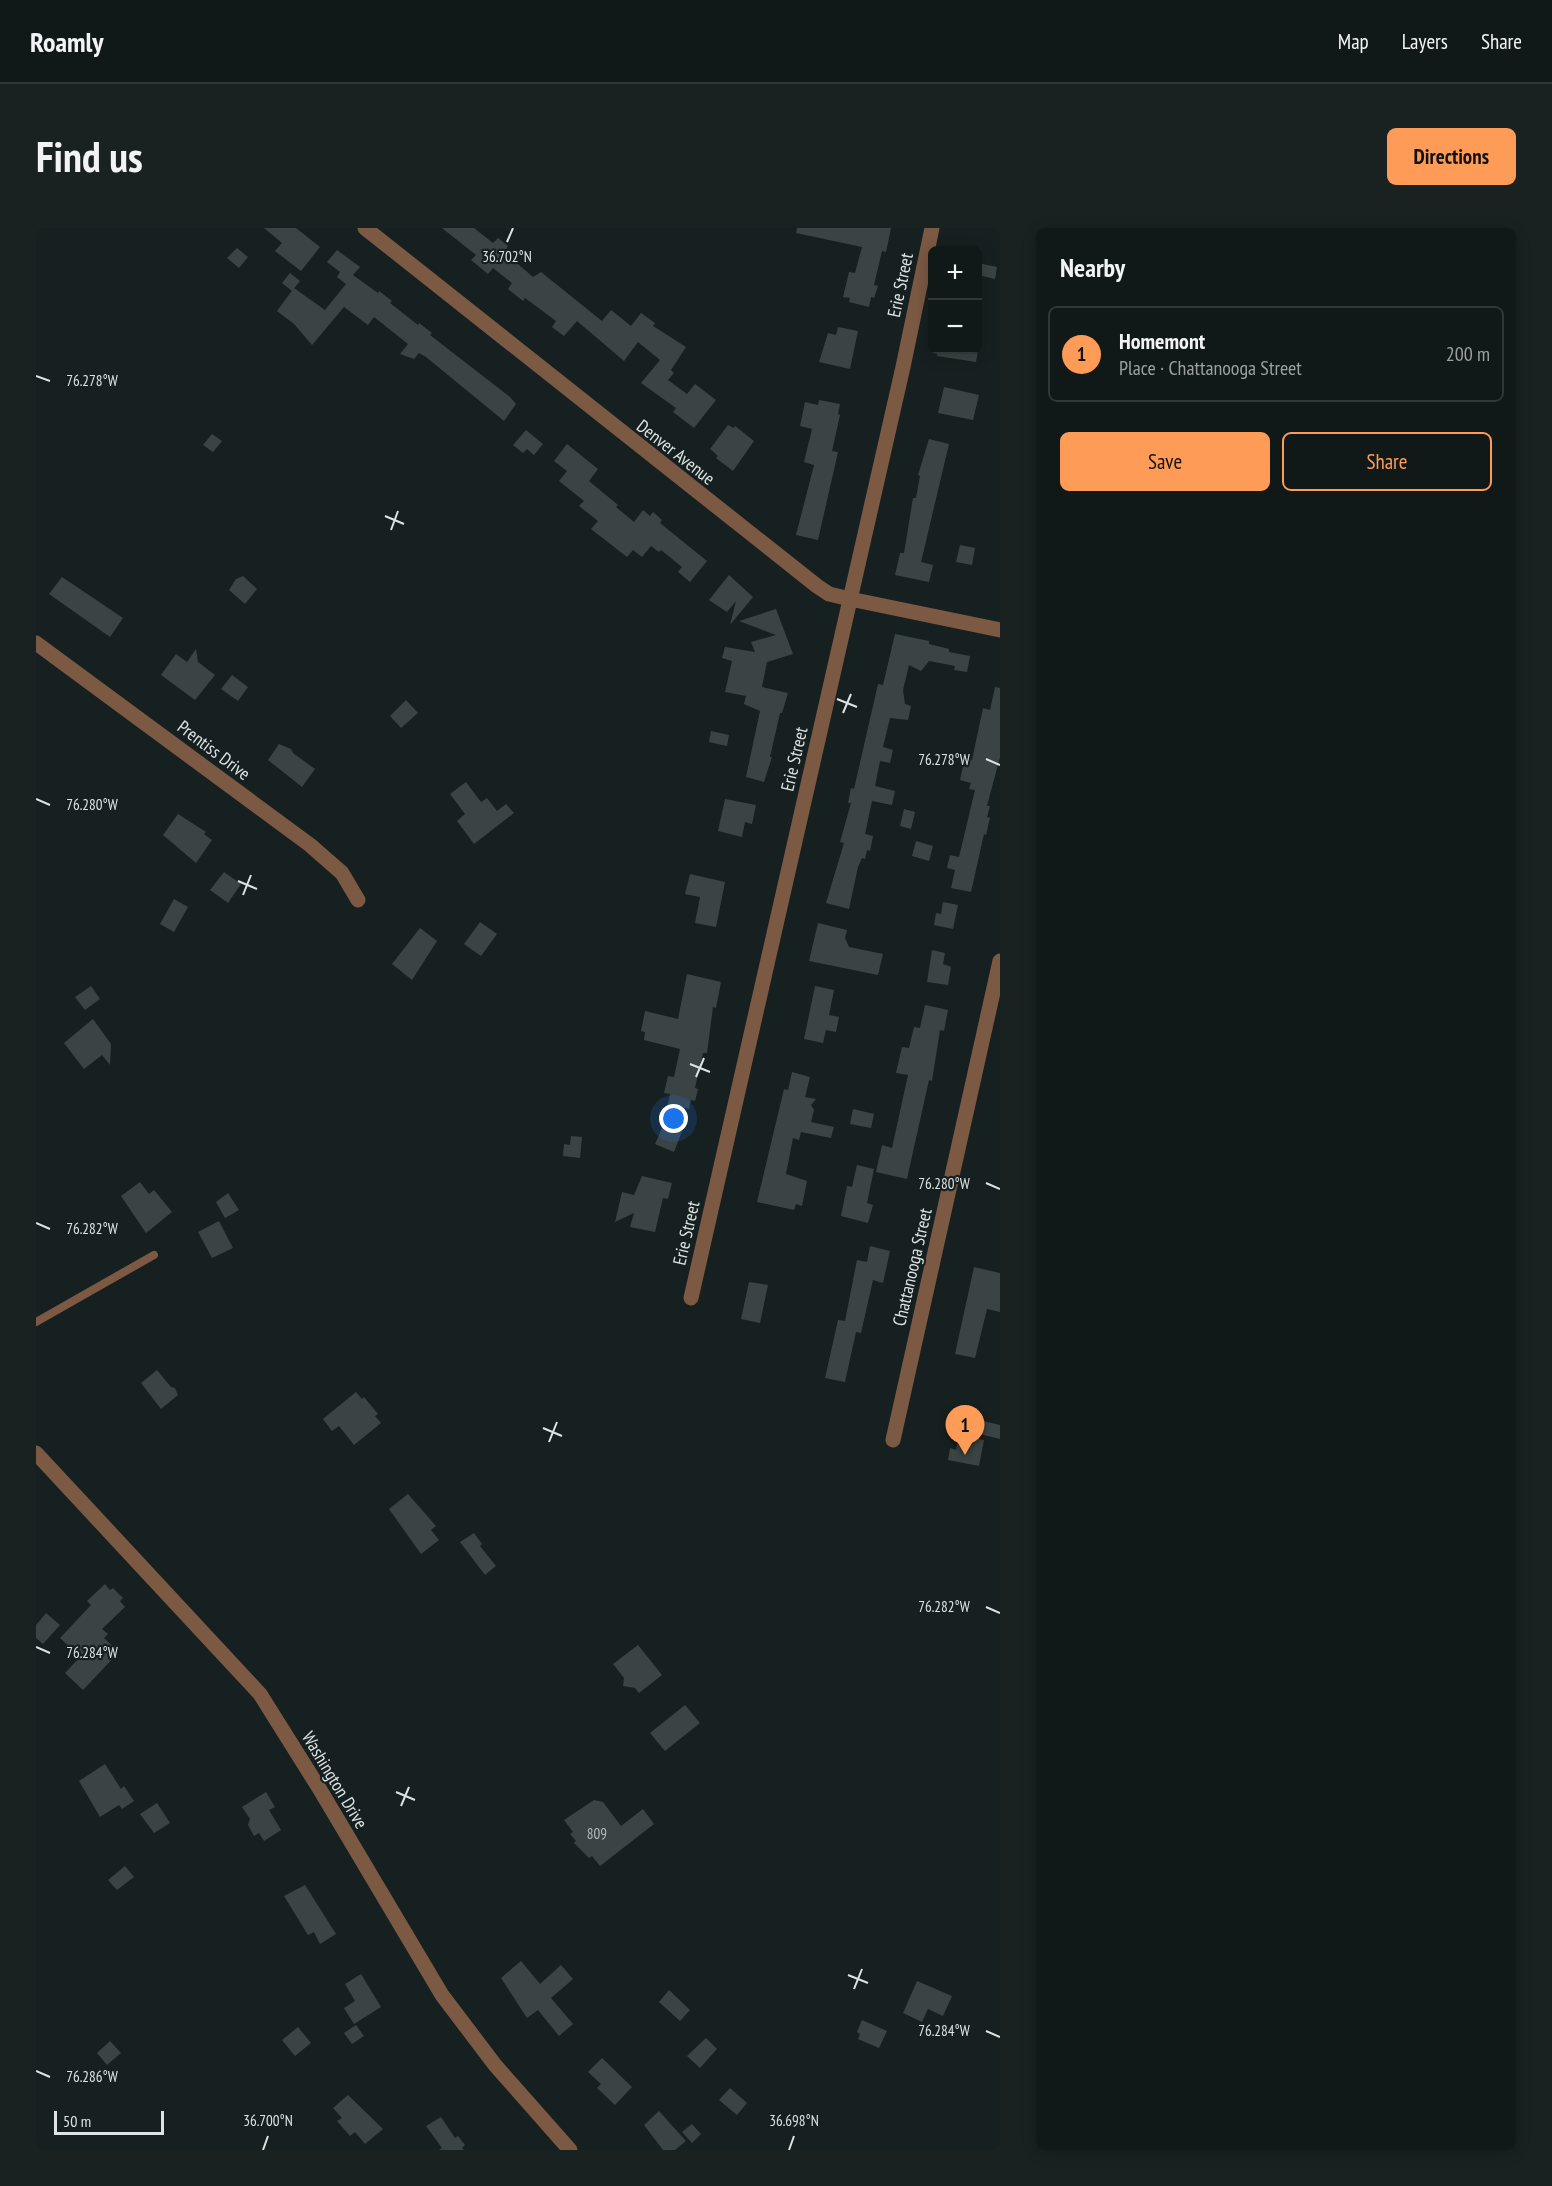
<!DOCTYPE html>
<html lang="en">
<head>
<meta charset="utf-8">
<style>
	:root { --surface:#111818; --page:#1a2121; --text:#f1f3f6; --muted:#9ca0a2; --line:#303737; --accent:#fe9c57 }
	body { margin:0; font-family:"PT Sans Narrow",sans-serif; background:var(--page); color:var(--text) }
	.controls { position:absolute; right:18px; top:18px; display:grid; overflow:hidden; border-radius:9px; box-shadow:0 3px 15px #0003 }
	.controls button { width:54px; height:54px; display:grid; place-items:center; padding:0; border:0; border-bottom:2px solid var(--line); background:var(--surface); color:var(--text); font:30px sans-serif }
	.scale { position:absolute; left:18px; bottom:15px; width:110px; box-sizing:border-box; padding-left:6px; border:3px solid #dde3e3; border-top:0; font-size:16px; line-height:21px; white-space:nowrap; color:#dde3e3; -webkit-text-stroke:4px #172020; paint-order:stroke }
	.you { position:absolute; left:638px; top:891px; width:21px; height:21px; margin:-15px; border:4px solid #fff; border-radius:50%; background:#1a73e8; box-shadow:0 0 0 9px #1a73e833 }
	.badge { display:grid; place-items:center; width:39px; height:39px; border-radius:50%; background:var(--accent); color:#111; font-size:20px; font-weight:700 }
	.pin { position:absolute; translate:-50% -50px; filter:drop-shadow(0 2px 3px #0008) }
	.pin::after { content:''; position:absolute; top:32px; width:21px; height:18px; background:inherit; clip-path:polygon(0 0,100% 0,50% 100%) }
	.list { margin:0; padding:0; list-style:none }
	h2 { display:flex; justify-content:space-between; align-items:center; height:78px; margin:0; padding:0 24px; font-size:26px }
	h2 small { font-size:20px; font-weight:400; color:var(--muted) }
	.list li { display:grid; grid-template-columns:39px 1fr auto; gap:18px; align-items:center; box-sizing:border-box; height:96px; margin:0 12px 12px; padding:0 12px; border:2px solid var(--line); border-radius:9px }
	.list b { display:block; font-size:22px; white-space:nowrap }
	.list p { margin:0; font-size:20px; white-space:nowrap; color:var(--muted) }
	.list em { font-size:20px; font-style:normal; color:var(--muted) }
	.actions { display:flex; gap:12px; padding:18px 24px }
	.actions a { flex:1; padding:14px 0; border:2px solid var(--accent); border-radius:9px; text-align:center; font-size:21px; color:var(--accent) }
	.actions .main { background:var(--accent); color:#111 }
	.map { position:relative; flex:none; width:964px; height:1922px; overflow:hidden; border-radius:9px }
	header { display:flex; align-items:center; gap:36px; box-sizing:border-box; height:84px; padding:0 30px; background:var(--surface); border-bottom:2px solid var(--line) }
	header strong { font-size:28px }
	nav { display:flex; gap:33px; margin-inline-start:auto; font-size:21px }
	.intro { display:flex; align-items:center; justify-content:space-between; box-sizing:border-box; height:144px; padding:0 36px }
	h1 { margin:0; font-size:42px }
	.button { padding:15px 27px; border-radius:9px; background:var(--accent); color:#111; font-size:21px; font-weight:700 }
	main { display:flex; gap:36px; padding:0 36px }
	aside { flex:1; background:var(--surface); border-radius:9px; box-shadow:0 3px 15px #0003 }
	.map>svg:first-child { display:block }
</style>
</head>
<body>
<header>
<strong>Roamly</strong>
<nav><a>Map</a><a>Layers</a><a>Share</a></nav>
</header>
<div class="intro"><h1>Find us</h1><a class="button">Directions</a></div>
<main>
<div class="map">
<svg width="964" height="1922" viewBox="0 0 964 1922">
	<rect width="100%" height="100%" fill="#172020"/>
	<path fill="#3b4445" d="M 228,0 L 260,0 L 284,19 L 265,43 L 239,23 L 246,15 Z
		M 406,0 L 438,0 L 457,15 L 462,10 L 472,18 L 468,24 L 497,49 L 505,44 L 566,93 L 575,82 L 595,98 L 605,85 L 619,95 L 617,98 L 650,119 L 635,142 L 638,145 L 632,152 L 651,166 L 659,156 L 680,172 L 658,200 L 637,184 L 640,180 L 605,155 L 624,132 L 602,114 L 588,133 L 541,93 L 528,108 L 516,99 L 520,93 L 489,70 L 487,73 L 472,61 L 476,55 L 457,40 L 452,46 L 435,32 L 440,27 Z
		M 761,0 L 855,0 L 850,24 L 846,23 L 838,57 L 842,58 L 838,70 L 835,69 L 833,79 L 813,74 L 814,70 L 807,69 L 813,44 L 819,45 L 826,19 L 760,5 Z
		M 201,20 L 212,29 L 203,40 L 191,30 Z
		M 301,22 L 324,39 L 317,47 L 342,65 L 343,63 L 356,73 L 354,75 L 382,97 L 383,95 L 396,105 L 394,107 L 474,169 L 480,176 L 468,193 L 390,129 L 383,125 L 378,131 L 364,126 L 372,116 L 338,89 L 332,97 L 308,79 L 276,117 L 258,96 L 241,83 L 258,60 L 289,82 L 310,56 L 301,49 L 304,44 L 291,34 Z
		M 942,35 L 961,39 L 959,51 L 942,47 Z
		M 254,45 L 264,53 L 256,63 L 246,55 Z
		M 802,99 L 822,103 L 814,141 L 783,134 L 792,105 L 800,107 Z
		M 902,122 L 942,122 L 940,134 L 901,128 Z
		M 908,159 L 943,167 L 937,192 L 902,185 Z
		M 783,172 L 804,176 L 802,186 L 804,187 L 796,223 L 802,224 L 782,312 L 760,307 L 778,237 L 768,234 L 776,201 L 764,198 L 769,174 L 782,177 Z
		M 692,197 L 697,200 L 699,198 L 718,213 L 697,243 L 680,230 L 682,228 L 674,221 Z
		M 490,202 L 507,216 L 498,227 L 491,221 L 487,225 L 477,217 Z
		M 176,206 L 186,213 L 177,224 L 167,217 Z
		M 893,211 L 913,216 L 885,334 L 897,337 L 893,354 L 859,347 L 864,325 L 868,325 L 877,270 L 880,270 L 884,248 L 882,247 Z
		M 531,216 L 562,241 L 553,253 L 582,277 L 580,279 L 598,294 L 607,282 L 614,288 L 617,284 L 626,292 L 624,295 L 671,333 L 654,354 L 642,344 L 646,339 L 625,322 L 623,324 L 615,318 L 606,329 L 597,322 L 591,329 L 555,301 L 562,293 L 543,278 L 548,273 L 523,253 L 531,243 L 518,233 Z
		M 924,317 L 939,320 L 936,337 L 920,334 Z
		M 693,347 L 717,369 L 694,397 L 700,373 L 691,384 L 673,372 Z
		M 207,348 L 221,361 L 209,376 L 193,362 L 200,351 Z
		M 26,349 L 87,390 L 74,409 L 13,366 Z
		M 740,381 L 757,426 L 731,434 L 726,459 L 752,465 L 746,485 L 744,485 L 734,529 L 736,529 L 728,554 L 710,549 L 724,483 L 708,476 L 710,468 L 689,464 L 696,433 L 686,430 L 689,419 L 719,424 L 715,414 L 740,407 L 703,393 Z
		M 859,406 L 893,413 L 893,416 L 913,421 L 913,424 L 934,428 L 931,444 L 918,442 L 919,438 L 893,433 L 885,443 L 873,437 L 867,462 L 869,476 L 875,478 L 872,492 L 854,490 L 847,519 L 857,522 L 854,535 L 844,533 L 839,558 L 859,563 L 856,577 L 836,573 L 829,606 L 837,608 L 834,623 L 831,622 L 829,631 L 826,630 L 822,639 L 813,681 L 790,675 L 808,615 L 804,614 L 815,575 L 812,575 L 815,560 L 818,561 L 842,456 L 847,457 Z
		M 160,421 L 162,434 L 179,447 L 159,472 L 125,447 L 140,426 L 151,434 Z
		M 196,447 L 212,459 L 202,473 L 185,461 Z
		M 959,459 L 964,460 L 964,529 L 951,578 L 954,578 L 951,589 L 954,590 L 950,607 L 948,606 L 935,664 L 915,660 L 919,642 L 911,640 L 914,627 L 923,629 L 939,562 L 933,561 L 935,555 L 924,552 L 929,530 L 936,532 L 947,480 L 954,482 Z
		M 370,472 L 382,485 L 365,500 L 354,488 Z
		M 675,503 L 693,507 L 691,518 L 673,514 Z
		M 243,516 L 255,521 L 257,525 L 279,541 L 266,559 L 232,532 Z
		M 430,554 L 445,574 L 451,570 L 461,583 L 470,576 L 478,585 L 438,616 L 421,593 L 429,586 L 414,566 Z
		M 689,571 L 720,577 L 716,596 L 709,594 L 706,609 L 682,603 Z
		M 868,581 L 879,584 L 875,601 L 864,598 Z
		M 142,586 L 170,604 L 168,606 L 176,612 L 160,635 L 127,607 Z
		M 880,613 L 897,618 L 893,633 L 876,628 Z
		M 188,644 L 205,656 L 192,675 L 174,662 Z
		M 654,646 L 689,654 L 680,699 L 659,695 L 664,669 L 649,666 Z
		M 138,671 L 152,679 L 138,704 L 124,696 Z
		M 907,674 L 922,677 L 917,701 L 898,697 L 900,685 L 905,686 Z
		M 444,694 L 461,706 L 445,728 L 428,716 Z
		M 782,695 L 811,702 L 809,710 L 813,719 L 847,726 L 842,747 L 773,733 Z
		M 384,700 L 401,713 L 376,752 L 356,736 Z
		M 896,722 L 909,725 L 907,736 L 915,739 L 912,757 L 891,754 Z
		M 651,746 L 685,754 L 680,780 L 677,779 L 671,825 L 667,825 L 665,833 L 659,860 L 662,861 L 659,873 L 655,872 L 653,881 L 632,876 L 634,866 L 628,865 L 632,848 L 638,849 L 644,821 L 608,812 L 609,804 L 605,803 L 609,783 L 642,791 Z
		M 55,758 L 64,771 L 49,782 L 39,769 Z
		M 779,758 L 798,762 L 793,787 L 803,789 L 800,804 L 790,802 L 787,815 L 768,811 Z
		M 889,777 L 912,782 L 908,803 L 904,802 L 896,853 L 893,852 L 871,951 L 840,944 L 846,917 L 856,920 L 872,847 L 860,845 L 866,819 L 873,820 L 878,799 L 884,800 Z
		M 57,791 L 75,816 L 74,837 L 66,827 L 48,841 L 28,815 Z
		M 756,844 L 774,849 L 769,869 L 780,871 L 775,877 L 778,882 L 775,894 L 798,899 L 795,910 L 765,904 L 763,912 L 757,910 L 750,946 L 771,953 L 766,978 L 760,976 L 758,982 L 721,974 L 748,861 L 752,862 Z
		M 817,881 L 838,886 L 835,900 L 814,896 Z
		M 629,893 L 647,901 L 638,924 L 619,916 Z
		M 535,908 L 546,909 L 544,930 L 527,928 L 528,916 L 534,917 Z
		M 821,937 L 838,941 L 831,975 L 837,977 L 832,995 L 805,988 L 811,958 L 816,959 Z
		M 606,948 L 636,955 L 632,971 L 627,970 L 619,1004 L 594,999 L 598,985 L 579,994 L 586,964 L 598,967 Z
		M 104,954 L 113,966 L 118,962 L 136,984 L 110,1005 L 85,968 Z
		M 192,965 L 203,982 L 189,990 L 180,974 Z
		M 183,993 L 197,1020 L 176,1030 L 162,1004 Z
		M 834,1018 L 854,1023 L 847,1055 L 837,1052 L 825,1105 L 820,1104 L 809,1154 L 789,1150 L 802,1092 L 809,1093 L 821,1032 L 831,1034 Z
		M 938,1039 L 964,1045 L 964,1084 L 951,1081 L 939,1130 L 919,1126 Z
		M 713,1054 L 732,1057 L 724,1095 L 705,1091 Z
		M 121,1142 L 135,1159 L 139,1160 L 142,1167 L 125,1181 L 105,1155 Z
		M 320,1164 L 326,1171 L 328,1169 L 342,1186 L 339,1188 L 345,1195 L 318,1217 L 303,1198 L 296,1203 L 287,1191 Z
		M 947,1193 L 964,1197 L 964,1211 L 944,1206 Z
		M 923,1207 L 948,1212 L 943,1238 L 912,1232 L 914,1220 L 920,1222 Z
		M 372,1266 L 400,1298 L 395,1302 L 403,1312 L 385,1326 L 353,1281 Z
		M 438,1305 L 446,1316 L 444,1318 L 460,1338 L 449,1347 L 424,1314 Z
		M 69,1356 L 74,1362 L 77,1360 L 87,1370 L 84,1373 L 89,1379 L 66,1401 L 72,1406 L 68,1410 L 83,1424 L 47,1462 L 29,1445 L 44,1429 L 24,1410 L 55,1377 L 51,1373 Z
		M 10,1385 L 24,1397 L 7,1416 L 0,1410 L 0,1397 Z
		M 602,1417 L 626,1447 L 603,1465 L 599,1460 L 587,1458 L 588,1450 L 577,1436 Z
		M 649,1477 L 664,1495 L 629,1523 L 614,1505 Z
		M 69,1536 L 85,1561 L 88,1558 L 98,1573 L 86,1581 L 83,1577 L 64,1589 L 43,1553 Z
		M 230,1564 L 239,1579 L 233,1582 L 245,1602 L 228,1613 L 223,1605 L 218,1608 L 212,1597 L 214,1591 L 206,1579 Z
		M 558,1572 L 567,1574 L 585,1598 L 607,1581 L 618,1596 L 564,1638 L 556,1628 L 553,1630 L 538,1615 L 540,1613 L 534,1606 L 537,1604 L 528,1592 Z
		M 121,1575 L 134,1595 L 118,1605 L 104,1586 Z
		M 89,1638 L 98,1649 L 81,1662 L 72,1652 Z
		M 269,1657 L 300,1706 L 284,1716 L 278,1704 L 272,1707 L 248,1668 Z
		M 485,1733 L 504,1756 L 525,1737 L 537,1751 L 515,1770 L 537,1796 L 523,1808 L 502,1782 L 491,1790 L 465,1750 Z
		M 325,1746 L 345,1779 L 318,1796 L 308,1780 L 319,1773 L 309,1756 Z
		M 881,1753 L 916,1768 L 907,1788 L 892,1781 L 886,1794 L 867,1785 Z
		M 633,1762 L 654,1782 L 644,1793 L 623,1774 Z
		M 826,1792 L 851,1803 L 843,1820 L 822,1811 L 824,1806 L 821,1804 Z
		M 320,1797 L 328,1808 L 316,1816 L 308,1805 Z
		M 262,1799 L 275,1815 L 259,1828 L 246,1812 Z
		M 670,1810 L 681,1821 L 664,1840 L 651,1828 Z
		M 74,1813 L 85,1825 L 71,1837 L 61,1825 Z
		M 566,1830 L 596,1859 L 579,1877 L 561,1860 L 565,1856 L 552,1844 Z
		M 694,1860 L 711,1875 L 701,1887 L 683,1872 Z
		M 312,1867 L 347,1901 L 329,1916 L 319,1904 L 314,1908 L 301,1893 L 306,1890 L 297,1880 Z
		M 623,1883 L 650,1913 L 639,1922 L 627,1922 L 608,1897 Z
		M 405,1889 L 419,1910 L 422,1908 L 429,1917 L 426,1920 L 428,1922 L 403,1922 L 406,1920 L 390,1898 Z
		M 656,1896 L 665,1906 L 656,1915 L 646,1904 Z"/>
	<g fill="none" stroke-linecap="round" stroke-linejoin="round">
		<path stroke="#7b5943" stroke-width="8" d="M 0,1094 L 118,1027"/>
		<path stroke="#7b5943" stroke-width="15" d="M 329,0 L 781,358 L 793,366 L 814,371 L 964,402
			M 0,415 L 274,617 L 306,645 L 322,672
			M 655,1070 L 867,139 L 896,0
			M 857,1212 L 964,733
			M 0,1225 L 224,1466 L 283,1560 L 406,1767 L 459,1837 L 534,1922"/>
	</g>
	<path fill="none" stroke="#dde3e3" stroke-width="2" d="M 471,14 L 477,0M 0,148 L 14,153M 349,288 L 368,296M 355,302 L 362,283M 801,471 L 821,479M 807,485 L 815,466M 950,531 L 964,537M 0,571 L 14,577M 202,653 L 221,661M 207,667 L 215,647M 654,836 L 674,844M 660,849 L 668,830M 950,955 L 964,961M 0,995 L 14,1001M 507,1200 L 526,1208M 513,1214 L 521,1194M 950,1379 L 964,1385M 0,1419 L 14,1425M 360,1564 L 379,1572M 365,1578 L 373,1559M 812,1747 L 832,1755M 818,1761 L 826,1741M 950,1803 L 964,1809M 0,1843 L 14,1849M 227,1922 L 232,1908M 753,1922 L 758,1908"/>
	<g text-anchor="middle" dominant-baseline="central" stroke-width="4.5" stroke-linejoin="round" paint-order="stroke">
		<g font-size="15" fill="#b4bbbc">
			<text x="561" y="1605">809</text>
		</g>
		<g font-size="18" fill="#dde3e3" stroke="#172020">
			<text transform="translate(864 57) rotate(-78)">Erie Street</text>
			<text transform="translate(640 224) rotate(38)">Denver Avenue</text>
			<text transform="translate(178 522) rotate(37)">Prentiss Drive</text>
			<text transform="translate(758 531) rotate(-77)">Erie Street</text>
			<text transform="translate(650 1005) rotate(-77)">Erie Street</text>
			<text transform="translate(876 1039) rotate(-77)">Chattanooga Street</text>
			<text transform="translate(299 1552) rotate(59)">Washington Drive</text>
		</g>
	</g>
	<g font-size="15" text-anchor="middle" fill="#dde3e3" stroke="#172020" stroke-width="4.5" stroke-linejoin="round" paint-order="stroke">
		<text x="471" y="34">36.702°N</text>
		<text x="56" y="158">76.278°W</text>
		<text x="908" y="537">76.278°W</text>
		<text x="56" y="582">76.280°W</text>
		<text x="908" y="961">76.280°W</text>
		<text x="56" y="1006">76.282°W</text>
		<text x="908" y="1384">76.282°W</text>
		<text x="56" y="1430">76.284°W</text>
		<text x="908" y="1808">76.284°W</text>
		<text x="56" y="1854">76.286°W</text>
		<text x="232" y="1898">36.700°N</text>
		<text x="758" y="1898">36.698°N</text>
	</g>
</svg>
<div class="controls">
<button>+</button>
<button>−</button>
</div>
<div class="scale">50 m</div>
<div class="you"></div>
<div class="pin badge" style="left:929px;top:1227px">1</div>
</div>
<aside>
<h2>Nearby<small></small></h2>
<ul class="list">
<li><span class="badge">1</span><div><b>Homemont</b><p>Place · Chattanooga Street</p></div><em>200 m</em></li>
</ul>
<div class="actions"><a class="main">Save</a><a>Share</a></div>
</aside>
</main>
</body>
</html>
